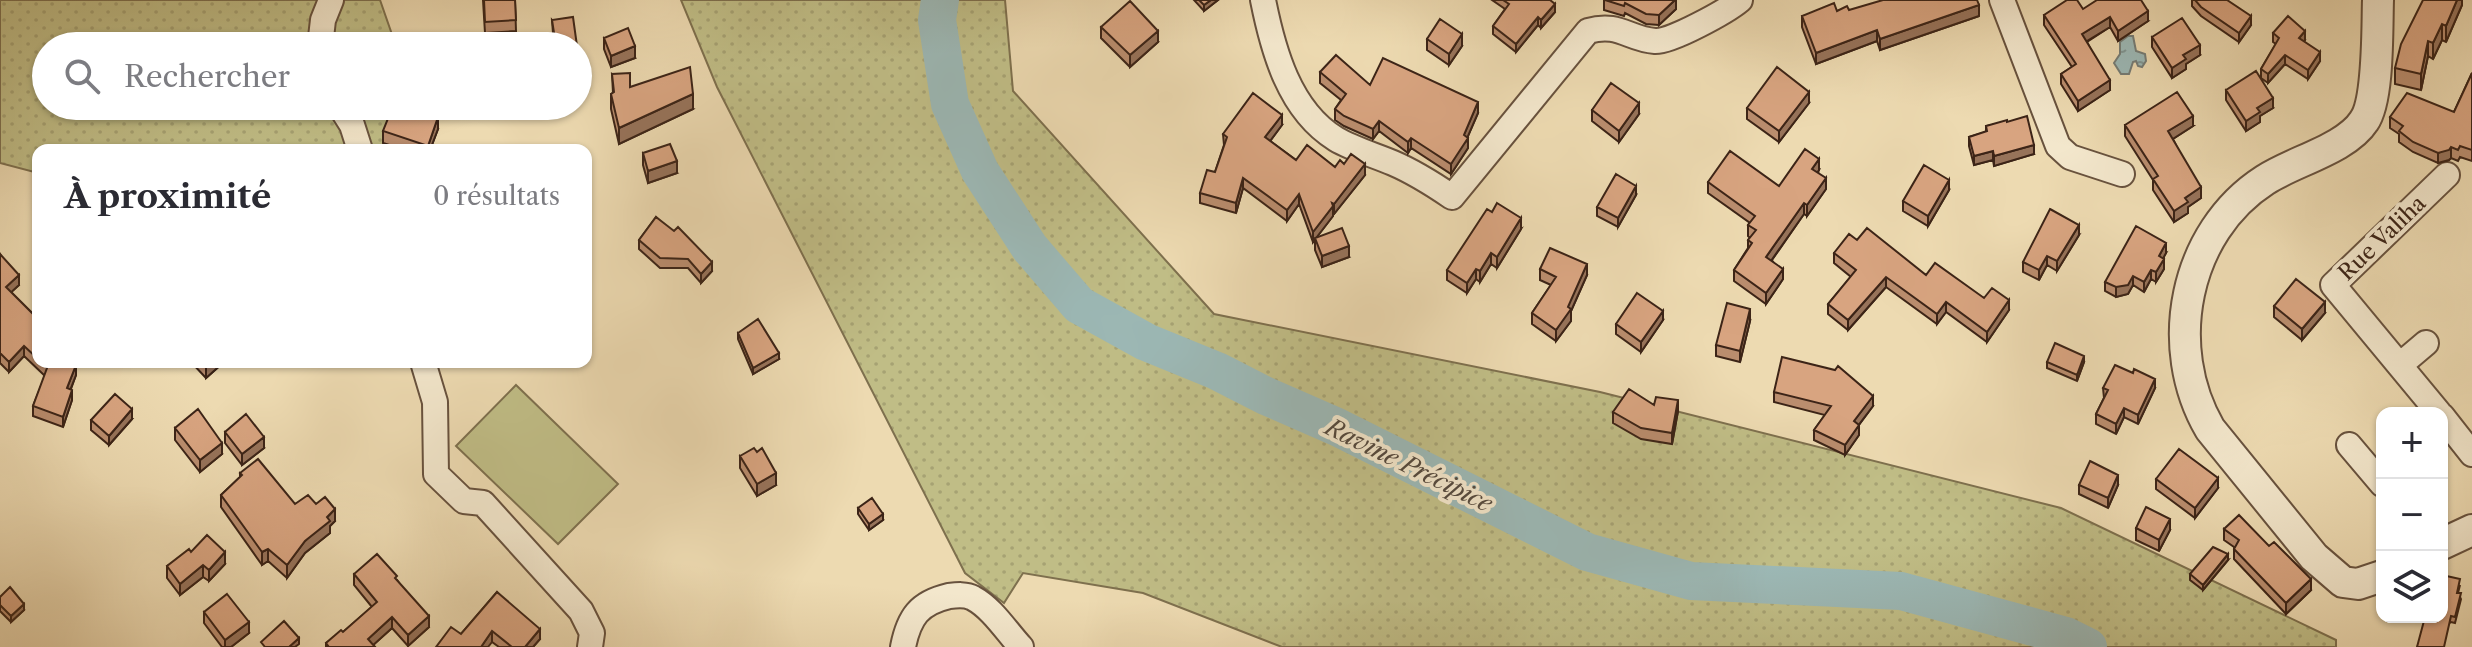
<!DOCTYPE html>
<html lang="fr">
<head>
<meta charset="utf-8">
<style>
	:root { --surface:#fff; --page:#f7f7f7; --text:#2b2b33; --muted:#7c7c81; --line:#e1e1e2 }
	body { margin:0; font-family:"Libre Caslon Text",serif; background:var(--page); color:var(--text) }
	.controls { position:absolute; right:24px; bottom:24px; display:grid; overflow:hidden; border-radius:16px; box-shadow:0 2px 6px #0004 }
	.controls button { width:72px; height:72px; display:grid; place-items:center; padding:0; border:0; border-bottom:2px solid var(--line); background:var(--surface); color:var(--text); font:40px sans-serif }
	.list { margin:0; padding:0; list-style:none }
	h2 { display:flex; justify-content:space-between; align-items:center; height:104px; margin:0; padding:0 32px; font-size:34px }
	h2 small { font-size:26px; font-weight:400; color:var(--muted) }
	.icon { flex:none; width:44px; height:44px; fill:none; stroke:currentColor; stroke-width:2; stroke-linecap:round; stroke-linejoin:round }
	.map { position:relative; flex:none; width:2472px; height:647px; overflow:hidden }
	.search { position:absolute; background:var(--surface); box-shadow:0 2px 6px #0004; left:32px; top:32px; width:560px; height:88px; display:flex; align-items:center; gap:20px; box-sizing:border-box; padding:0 28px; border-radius:44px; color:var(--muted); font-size:30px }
	.panel { position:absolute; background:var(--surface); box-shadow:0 2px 6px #0004; left:32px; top:144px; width:560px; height:224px; border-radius:16px }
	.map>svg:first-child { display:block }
</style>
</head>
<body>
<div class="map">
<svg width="2472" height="647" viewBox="0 0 2472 647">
	<defs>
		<pattern id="green-dots" width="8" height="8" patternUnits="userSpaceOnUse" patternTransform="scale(2)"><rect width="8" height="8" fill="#c0bd86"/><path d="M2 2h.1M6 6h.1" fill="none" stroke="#a6a273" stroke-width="1.8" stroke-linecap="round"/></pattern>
		<pattern id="water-ripples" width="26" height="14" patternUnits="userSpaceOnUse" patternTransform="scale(2)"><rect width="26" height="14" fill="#9cb8b5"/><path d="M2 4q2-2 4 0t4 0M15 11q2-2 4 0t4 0" fill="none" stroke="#809592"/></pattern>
	</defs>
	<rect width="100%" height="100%" fill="#eddab1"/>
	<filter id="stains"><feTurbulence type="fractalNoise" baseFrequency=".0025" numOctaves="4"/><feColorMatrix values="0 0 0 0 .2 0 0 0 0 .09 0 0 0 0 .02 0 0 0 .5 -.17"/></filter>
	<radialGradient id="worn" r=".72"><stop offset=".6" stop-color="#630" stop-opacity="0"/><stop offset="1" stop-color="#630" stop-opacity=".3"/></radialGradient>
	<path fill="url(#green-dots)" stroke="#7e704e" stroke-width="2" d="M 0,0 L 380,0 L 396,46 L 46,46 L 46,106 L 416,106 L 422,121 L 382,150 L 38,150 L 38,173 L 0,163 Z
		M 681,0 L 1005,0 L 1013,91 L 1214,314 L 1600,392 L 2061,508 L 2336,640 L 2336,647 L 1282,647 L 1143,593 L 1023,573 L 1004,603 L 965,573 L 717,87 Z"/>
	<path fill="#c0bd86" stroke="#7e704e" stroke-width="2" d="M 516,385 L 618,484 L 558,544 L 456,446 Z"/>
	<path fill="url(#water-ripples)" stroke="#767d76" stroke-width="2" d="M 2128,36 L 2133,36 L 2136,51 L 2145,54 L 2146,61 L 2142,67 L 2138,66 L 2136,61 L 2133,62 L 2129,74 L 2121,74 L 2114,63 L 2120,54 L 2120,42 Z"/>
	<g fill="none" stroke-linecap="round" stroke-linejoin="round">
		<path stroke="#9cb8b5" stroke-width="38" d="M 940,0 L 937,20 L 950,104 L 980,171 L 1030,248 L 1079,305 L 1146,342 L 1217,371 L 1266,396 L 1337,427 L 1587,552 L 1691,581 L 1901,591 L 2066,636 L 2088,647"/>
		<defs>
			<path id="minor" d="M 1263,0 C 1273,50 1289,110 1336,139 C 1353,149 1374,155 1393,163 C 1414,172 1433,184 1452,197 L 1588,31 C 1619,22 1628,39 1655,41 C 1671,42 1727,11 1740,0
				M 2002,0 L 2058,146 L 2070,157 L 2122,174
				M 320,46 L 323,20 L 331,0
				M 340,106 L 352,125 L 360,150
				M 423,362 L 435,402 L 436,474 L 464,501 L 483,503 L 581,611 L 592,633 L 590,647
				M 2400,365 L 2426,343
				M 2439,413 L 2333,285 L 2447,175
				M 2442,416 L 2472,454
				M 2349,445 L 2382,484
				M 903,647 C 909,617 919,603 949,596 C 957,595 966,594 973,598 C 992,608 1007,632 1021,647"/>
			<path id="tertiary" d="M 2378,0 C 2377,27 2379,100 2364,121 C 2346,149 2294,161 2265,180 C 2184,232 2162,347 2210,429 L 2314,557 L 2343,582 L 2358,584 L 2382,576
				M 2442,544 L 2472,530"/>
		</defs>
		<use href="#minor" stroke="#68523e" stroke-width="28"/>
		<use href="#tertiary" stroke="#68523e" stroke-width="34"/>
		<use href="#minor" stroke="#f3e7cc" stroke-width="24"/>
		<use href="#tertiary" stroke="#f3e7cc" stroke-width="30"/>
	</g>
	<path fill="#ba8d6e" stroke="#3c2417" stroke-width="2" d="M 483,0 L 515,0 L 516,31 L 485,33 Z
		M 1194,0 L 1218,0 L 1204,11 Z
		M 1492,0 L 1550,0 L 1555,12 L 1541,28 L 1538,25 L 1516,52 L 1493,34 L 1493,26 L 1505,9 Z
		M 1604,0 L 1676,0 L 1676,9 L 1659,25 L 1646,24 L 1625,13 L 1624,16 L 1604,10 Z
		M 2192,0 L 2227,0 L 2251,25 L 2239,42 L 2201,16 L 2192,6 Z
		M 2462,0 L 2462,5 L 2446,42 L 2442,40 L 2433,59 L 2428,56 L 2421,90 L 2395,84 L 2395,68 Z
		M 2083,9 L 2148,21 L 2118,41 L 2110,27 L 2087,42 L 2110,90 L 2078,111 L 2061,84 L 2061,74 L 2072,67 L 2044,25 L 2044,15 Z
		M 1849,10 L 1979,16 L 1880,50 L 1877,41 L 1816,64 L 1802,27 L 1802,16 L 1837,11 Z
		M 552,20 L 577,46 L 554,46 Z
		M 1101,27 L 1158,42 L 1130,67 L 1101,38 Z
		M 2273,33 L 2305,40 L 2304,42 L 2320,61 L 2308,79 L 2285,64 L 2268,83 L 2261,78 L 2261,69 L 2276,44 L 2273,42 Z
		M 2152,37 L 2200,55 L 2186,64 L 2186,69 L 2172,78 L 2152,47 Z
		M 604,38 L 635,58 L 611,67 L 604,49 Z
		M 1427,39 L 1462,46 L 1449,65 L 1427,50 Z
		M 1320,72 L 1478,113 L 1467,138 L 1468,148 L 1451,174 L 1411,148 L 1408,153 L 1379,131 L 1373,139 L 1344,126 L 1335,120 L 1335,109 L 1341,100 L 1320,83 Z
		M 2472,73 L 2472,161 L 2460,157 L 2458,161 L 2451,158 L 2449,160 L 2438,163 L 2413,152 L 2399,142 L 2399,134 L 2390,128 L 2390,117 L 2454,112 Z
		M 612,74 L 630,87 L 693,109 L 619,144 L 611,109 L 611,94 L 613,93 Z
		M 2226,90 L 2273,108 L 2260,116 L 2260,122 L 2246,131 L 2226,100 Z
		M 1809,103 L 1779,142 L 1747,119 L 1747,108 Z
		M 1592,110 L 1639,114 L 1619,142 L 1592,121 Z
		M 2007,122 L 2034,154 L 1994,166 L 1993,160 L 1974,165 L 1969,146 L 1969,137 L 1986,132 L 1986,126 Z
		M 1282,125 L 1270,141 L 1296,160 L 1335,167 L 1344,164 L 1365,175 L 1334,214 L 1333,214 L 1333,216 L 1316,238 L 1349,257 L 1322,267 L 1315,250 L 1315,239 L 1313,242 L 1299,204 L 1287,221 L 1243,188 L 1236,213 L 1200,203 L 1200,193 L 1215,172 L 1224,145 L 1223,134 Z
		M 2125,125 L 2193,126 L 2173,139 L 2201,198 L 2188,207 L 2188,213 L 2174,222 L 2153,190 L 2153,180 L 2125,136 Z
		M 438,129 L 430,150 L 405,150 L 383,143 L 383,131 Z
		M 643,153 L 677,173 L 648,183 L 643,165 Z
		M 1819,170 L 1818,172 L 1826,189 L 1807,216 L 1804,214 L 1772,260 L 1783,279 L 1766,304 L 1734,281 L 1734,270 L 1748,248 L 1748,240 L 1750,238 L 1748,236 L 1748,225 L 1750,223 L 1708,193 L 1708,182 L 1779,186 Z
		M 1949,190 L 1928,226 L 1903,211 L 1903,201 Z
		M 1636,195 L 1618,227 L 1597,216 L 1597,207 Z
		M 656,217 L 712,271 L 701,283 L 688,268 L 660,268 L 639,249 L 639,240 Z
		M 1521,229 L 1497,268 L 1491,264 L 1480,282 L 1476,279 L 1467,293 L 1447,280 L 1447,270 Z
		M 2079,235 L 2057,271 L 2047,265 L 2039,280 L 2023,272 L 2023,262 Z
		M 1857,240 L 1926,275 L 1984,298 L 2009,310 L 1987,342 L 1946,312 L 1937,324 L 1886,287 L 1848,330 L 1828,314 L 1828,304 L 1851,277 L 1834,263 L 1834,253 Z
		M 2166,253 L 2163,258 L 2164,269 L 2156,282 L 2151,279 L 2144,292 L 2133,285 L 2128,294 L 2116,297 L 2105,291 L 2105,282 Z
		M 0,254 L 19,285 L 11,292 L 38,319 L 38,362 L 67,362 L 76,375 L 71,389 L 72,400 L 63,427 L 33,416 L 33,406 L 45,376 L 24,356 L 9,372 L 0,363 Z
		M 1540,269 L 1587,275 L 1571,311 L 1571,321 L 1556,341 L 1532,324 L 1532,313 L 1551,285 L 1540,280 Z
		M 2274,306 L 2325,313 L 2302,340 L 2274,317 Z
		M 1663,320 L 1641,352 L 1616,334 L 1616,324 Z
		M 1750,321 L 1740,362 L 1716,356 L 1716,345 Z
		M 738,333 L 779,359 L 753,374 L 738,339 Z
		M 191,362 L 224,362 L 206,378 Z
		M 2047,362 L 2084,362 L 2077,381 L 2047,368 Z
		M 2103,388 L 2155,388 L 2138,424 L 2124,417 L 2116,434 L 2096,424 L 2096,414 L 2104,398 Z
		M 1774,392 L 1873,406 L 1859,425 L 1859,435 L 1845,455 L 1814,440 L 1814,430 L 1825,415 L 1774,402 Z
		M 1654,405 L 1678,411 L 1672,444 L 1641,439 L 1613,423 L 1613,412 Z
		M 132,419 L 109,445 L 91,430 L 91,420 Z
		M 175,428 L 222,454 L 200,472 L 175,440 Z
		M 225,432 L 264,448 L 242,465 L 225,443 Z
		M 740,456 L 776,485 L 757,496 L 740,468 Z
		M 240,473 L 295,504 L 316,504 L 335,521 L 330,526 L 330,533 L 305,553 L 287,578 L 268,561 L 262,565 L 221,507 L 221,495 L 240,477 Z
		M 2156,479 L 2218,488 L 2195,518 L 2156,489 Z
		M 2079,485 L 2118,485 L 2108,508 L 2079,494 Z
		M 858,508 L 883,520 L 869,530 L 858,514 Z
		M 2136,528 L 2170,530 L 2159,551 L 2136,540 Z
		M 2224,529 L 2311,590 L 2286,614 L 2234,559 L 2234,547 L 2224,540 Z
		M 191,552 L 225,564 L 209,581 L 203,577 L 180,595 L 167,578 L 167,566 Z
		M 2228,560 L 2203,590 L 2190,580 L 2190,574 Z
		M 354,574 L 397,580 L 429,627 L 408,646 L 392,628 L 373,645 L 375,647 L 326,647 L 326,643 L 343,632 L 372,607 L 354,585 Z
		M 2460,585 L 2458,593 L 2461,599 L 2455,623 L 2451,622 L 2417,647 Z
		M 497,592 L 540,639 L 533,647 L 499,647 L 492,642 L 461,634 Z
		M 0,597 L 24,610 L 11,622 L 0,611 Z
		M 204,612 L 249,633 L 231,647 L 222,647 L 204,623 Z"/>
	<path fill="#97735a" stroke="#3c2417" stroke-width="2" d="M 1211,0 L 1218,0 L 1204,11 L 1204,5 Z
		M 1675,0 L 1676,0 L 1676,9 L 1659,25 L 1659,15 Z
		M 2457,0 L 2462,0 L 2462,5 L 2446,42 L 2446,26 Z
		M 1555,4 L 1555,12 L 1541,28 L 1541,20 Z
		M 1979,5 L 1979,16 L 1880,50 L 1880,39 Z
		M 2148,11 L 2148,21 L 2118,41 L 2118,31 Z
		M 2251,16 L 2251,25 L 2239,42 L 2239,33 Z
		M 1538,17 L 1538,25 L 1516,52 L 1516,44 Z
		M 2110,17 L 2110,27 L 2082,44 L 2082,34 Z
		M 2442,24 L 2442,40 L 2433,59 L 2433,43 Z
		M 1877,30 L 1877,41 L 1816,64 L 1816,53 Z
		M 1158,31 L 1158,42 L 1130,67 L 1130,55 Z
		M 2305,31 L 2305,40 L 2299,47 L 2299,38 Z
		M 1462,34 L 1462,46 L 1449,65 L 1449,54 Z
		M 2428,41 L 2428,56 L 2421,90 L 2421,74 Z
		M 2200,45 L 2200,55 L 2186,64 L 2186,69 L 2172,78 L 2172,68 L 2183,55 Z
		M 635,46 L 635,58 L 611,67 L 611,56 Z
		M 2320,52 L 2320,61 L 2308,79 L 2308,70 Z
		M 2285,55 L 2285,64 L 2268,83 L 2268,74 Z
		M 2110,80 L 2110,90 L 2078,111 L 2078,101 Z
		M 1809,92 L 1809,103 L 1779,142 L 1779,131 Z
		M 693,94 L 693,109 L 619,144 L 619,128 Z
		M 2273,98 L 2273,108 L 2260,116 L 2260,122 L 2246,131 L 2246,121 L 2257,108 Z
		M 1478,102 L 1478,113 L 1465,143 L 1468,138 L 1468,148 L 1451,174 L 1451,164 Z
		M 1639,103 L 1639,114 L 1619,142 L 1619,131 Z
		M 1282,115 L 1282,125 L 1265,148 L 1265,137 Z
		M 2193,116 L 2193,126 L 2168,142 L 2168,131 Z
		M 438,117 L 438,129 L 430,150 L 428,150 L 428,146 Z
		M 1379,121 L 1379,131 L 1373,139 L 1373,129 Z
		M 1411,138 L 1411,148 L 1408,153 L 1408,142 Z
		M 2034,145 L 2034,154 L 1994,166 L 1994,156 Z
		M 2451,147 L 2451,158 L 2449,160 L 2438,163 L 2438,153 Z
		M 1993,151 L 1993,160 L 1974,165 L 1974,156 Z
		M 1819,159 L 1819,170 L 1812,180 L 1812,169 Z
		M 677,161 L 677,173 L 648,183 L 648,171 Z
		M 1365,164 L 1365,175 L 1334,214 L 1334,204 Z
		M 1243,178 L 1243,188 L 1236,213 L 1236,203 Z
		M 1826,178 L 1826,189 L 1807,216 L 1807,205 Z
		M 1949,180 L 1949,190 L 1928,226 L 1928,216 Z
		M 1636,186 L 1636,195 L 1618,227 L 1618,218 Z
		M 2201,187 L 2201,198 L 2188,207 L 2188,213 L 2174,222 L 2174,211 L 2185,198 Z
		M 1299,194 L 1299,204 L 1287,221 L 1287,210 Z
		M 1804,203 L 1804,214 L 1766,268 L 1766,257 Z
		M 1333,206 L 1333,216 L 1313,242 L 1313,232 Z
		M 1521,218 L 1521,229 L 1497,268 L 1497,257 Z
		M 2079,225 L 2079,235 L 2057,271 L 2057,261 Z
		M 2166,243 L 2166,253 L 2159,266 L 2159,256 Z
		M 1349,246 L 1349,257 L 1322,267 L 1322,256 Z
		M 1491,253 L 1491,264 L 1480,282 L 1480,271 Z
		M 2047,256 L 2047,265 L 2039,280 L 2039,270 Z
		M 2164,259 L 2164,269 L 2156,282 L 2156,272 Z
		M 712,262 L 712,271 L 701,283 L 701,274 Z
		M 1587,264 L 1587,275 L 1571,311 L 1571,321 L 1556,341 L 1556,330 Z
		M 1476,269 L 1476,279 L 1467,293 L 1467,283 Z
		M 1783,269 L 1783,279 L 1766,304 L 1766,293 Z
		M 2151,270 L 2151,279 L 2144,292 L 2144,282 Z
		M 19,275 L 19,285 L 6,297 L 6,287 Z
		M 2133,276 L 2133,285 L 2128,294 L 2116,297 L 2116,287 Z
		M 1886,277 L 1886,287 L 1848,330 L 1848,320 Z
		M 2009,300 L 2009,310 L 1987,342 L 1987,332 Z
		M 1946,302 L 1946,312 L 1937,324 L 1937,314 Z
		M 2325,302 L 2325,313 L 2302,340 L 2302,329 Z
		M 1750,309 L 1750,321 L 1740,362 L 1740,351 Z
		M 1663,311 L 1663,320 L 1641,352 L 1641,342 Z
		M 24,346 L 24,356 L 9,372 L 9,362 Z
		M 779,353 L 779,359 L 753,374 L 753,368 Z
		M 2084,356 L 2084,362 L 2077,381 L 2077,375 Z
		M 212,362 L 224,362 L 206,378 L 206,367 Z
		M 76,365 L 76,375 L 67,398 L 67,388 Z
		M 2155,379 L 2155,388 L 2138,424 L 2138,415 Z
		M 72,390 L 72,400 L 63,427 L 63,417 Z
		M 1873,396 L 1873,406 L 1854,431 L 1854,421 Z
		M 1678,400 L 1678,411 L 1672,444 L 1672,433 Z
		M 2124,408 L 2124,417 L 2116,434 L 2116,424 Z
		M 132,409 L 132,419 L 109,445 L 109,436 Z
		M 1859,425 L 1859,435 L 1845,455 L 1845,445 Z
		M 264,437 L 264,448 L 242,465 L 242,454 Z
		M 222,443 L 222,454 L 200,472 L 200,460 Z
		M 776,473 L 776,485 L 757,496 L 757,484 Z
		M 2118,475 L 2118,485 L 2108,508 L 2108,498 Z
		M 2218,478 L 2218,488 L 2195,518 L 2195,508 Z
		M 335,509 L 335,521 L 330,526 L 330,533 L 305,553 L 287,578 L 287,565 L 305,541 Z
		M 883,514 L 883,520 L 869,530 L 869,524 Z
		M 2170,519 L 2170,530 L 2159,551 L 2159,540 Z
		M 268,549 L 268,561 L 262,565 L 262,552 Z
		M 225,552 L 225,564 L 209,581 L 209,570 Z
		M 2228,554 L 2228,560 L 2203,590 L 2203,585 Z
		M 203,565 L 203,577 L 180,595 L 180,584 Z
		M 2311,579 L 2311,590 L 2286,614 L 2286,603 Z
		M 24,604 L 24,610 L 11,622 L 11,616 Z
		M 429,616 L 429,627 L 408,646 L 408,635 Z
		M 392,617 L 392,628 L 371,647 L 368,639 Z
		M 249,622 L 249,633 L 231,647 L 225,647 L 225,640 Z
		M 540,629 L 540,639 L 533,647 L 525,647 Z
		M 492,631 L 492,642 L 488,647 L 481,647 Z
		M 299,638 L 299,644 L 295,647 L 289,647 Z"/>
	<path fill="#d8a480" stroke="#3c2417" stroke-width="2" d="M 484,0 L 515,0 L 516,20 L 485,22 Z
		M 1199,0 L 1211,0 L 1204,5 Z
		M 1503,0 L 1550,0 L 1555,4 L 1541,20 L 1538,17 L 1516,44 L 1493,26 L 1509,4 Z
		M 1605,0 L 1675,0 L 1659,15 L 1646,14 L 1625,3 L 1624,6 Z
		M 1883,0 L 1977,0 L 1979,5 L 1880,39 L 1877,30 L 1816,53 L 1802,16 L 1834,3 L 1837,11 L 1847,6 L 1849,10 Z
		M 2067,0 L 2077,0 L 2083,9 L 2097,0 L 2141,0 L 2148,11 L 2118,31 L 2110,17 L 2082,34 L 2110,80 L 2078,101 L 2061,74 L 2076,64 L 2044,15 Z
		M 2195,0 L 2227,0 L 2251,16 L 2239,33 L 2201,7 Z
		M 2423,0 L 2457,0 L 2446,26 L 2442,24 L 2433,43 L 2428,41 L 2421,74 L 2395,68 L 2401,44 Z
		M 1130,1 L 1158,31 L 1130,55 L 1101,27 Z
		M 2288,16 L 2305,31 L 2299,38 L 2320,52 L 2308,70 L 2285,55 L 2268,74 L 2261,69 L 2279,38 L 2273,33 Z
		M 573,17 L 577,46 L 556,46 L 552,20 Z
		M 2182,18 L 2200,45 L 2183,55 L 2186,59 L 2172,68 L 2152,37 Z
		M 1440,19 L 1462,34 L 1449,54 L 1427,39 Z
		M 628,28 L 635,46 L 611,56 L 604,38 Z
		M 1336,55 L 1370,85 L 1383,58 L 1478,102 L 1464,135 L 1468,138 L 1451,164 L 1411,138 L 1408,142 L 1379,121 L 1373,129 L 1344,116 L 1335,109 L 1346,94 L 1320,72 Z
		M 690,67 L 693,94 L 619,128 L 611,94 L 614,92 L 612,74 L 630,73 L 630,87 Z
		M 1777,67 L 1809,92 L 1779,131 L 1747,108 Z
		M 2256,71 L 2273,98 L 2257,108 L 2260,112 L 2246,121 L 2226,90 Z
		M 2472,73 L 2472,150 L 2460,146 L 2458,150 L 2451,147 L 2449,150 L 2438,153 L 2413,142 L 2399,131 L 2403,126 L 2390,117 L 2407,93 L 2454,112 Z
		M 1611,83 L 1639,103 L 1619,131 L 1592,110 Z
		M 2177,92 L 2193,116 L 2168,131 L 2201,187 L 2185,198 L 2188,202 L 2174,211 L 2153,179 L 2158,176 L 2125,125 Z
		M 1253,93 L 1282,115 L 1265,137 L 1296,160 L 1307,145 L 1335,167 L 1340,160 L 1344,164 L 1351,154 L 1365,164 L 1334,204 L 1332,203 L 1333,206 L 1313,232 L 1299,194 L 1287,210 L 1243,178 L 1236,203 L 1200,193 L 1207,170 L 1215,172 L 1227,137 L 1223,134 Z
		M 405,106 L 438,117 L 428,146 L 383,131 L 391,111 L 402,115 Z
		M 2027,116 L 2034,145 L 1994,156 L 1993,151 L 1974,156 L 1969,137 L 1987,131 L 1986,126 L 2007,120 L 2007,122 Z
		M 670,144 L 677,161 L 648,171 L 643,153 Z
		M 1805,149 L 1819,159 L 1812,169 L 1826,178 L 1807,205 L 1804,203 L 1766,257 L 1783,269 L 1766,293 L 1734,270 L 1752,243 L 1748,240 L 1756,230 L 1748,225 L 1755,216 L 1708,182 L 1730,151 L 1779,186 Z
		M 1924,165 L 1949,180 L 1928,216 L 1903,201 Z
		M 1616,174 L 1636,186 L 1618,218 L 1597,207 Z
		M 1497,203 L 1521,218 L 1497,257 L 1491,253 L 1480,271 L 1476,269 L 1467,283 L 1447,270 L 1487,209 L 1492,212 Z
		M 2050,209 L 2079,225 L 2057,261 L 2047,256 L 2039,270 L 2023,262 Z
		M 656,217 L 674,231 L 678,227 L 712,262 L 701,274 L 688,259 L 660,258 L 639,240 Z
		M 2136,226 L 2166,243 L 2159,256 L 2164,259 L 2156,272 L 2151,270 L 2144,282 L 2133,276 L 2128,285 L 2116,287 L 2105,282 Z
		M 1342,228 L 1349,246 L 1322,256 L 1315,238 Z
		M 1867,228 L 1926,275 L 1935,263 L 1984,298 L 1992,288 L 2009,300 L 1987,332 L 1946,302 L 1937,314 L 1886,277 L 1848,320 L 1828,304 L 1856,270 L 1834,253 L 1849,234 L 1857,240 Z
		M 1550,248 L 1587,264 L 1568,307 L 1571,309 L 1556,330 L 1532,313 L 1556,277 L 1540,269 Z
		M 0,254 L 19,275 L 6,287 L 38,319 L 38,359 L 24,346 L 9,362 L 0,353 Z
		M 2296,279 L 2325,302 L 2302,329 L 2274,306 Z
		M 1637,293 L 1663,311 L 1641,342 L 1616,324 Z
		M 1727,303 L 1750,309 L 1740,351 L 1716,345 Z
		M 758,319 L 779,353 L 753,368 L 738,333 Z
		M 2055,343 L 2084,356 L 2077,375 L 2047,362 Z
		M 1782,357 L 1835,370 L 1838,366 L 1873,396 L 1854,421 L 1859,425 L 1845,445 L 1814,430 L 1831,406 L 1774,392 Z
		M 41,362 L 67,362 L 76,365 L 67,388 L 72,390 L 63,417 L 33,406 L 47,368 Z
		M 201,362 L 212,362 L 206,367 Z
		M 2115,365 L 2133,373 L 2134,369 L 2155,379 L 2138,415 L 2124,408 L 2116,424 L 2096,414 L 2108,390 L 2103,388 Z
		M 1629,389 L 1654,405 L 1656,397 L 1678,400 L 1672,433 L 1641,428 L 1613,412 Z
		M 115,394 L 132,409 L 109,436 L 91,420 Z
		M 198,409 L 222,443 L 200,460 L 175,428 Z
		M 246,414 L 264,437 L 242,454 L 225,432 Z
		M 754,448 L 757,452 L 762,448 L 776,473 L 757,484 L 740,456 Z
		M 2179,449 L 2218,478 L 2195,508 L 2156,479 Z
		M 258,459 L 295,504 L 308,495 L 316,504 L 325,497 L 335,509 L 327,517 L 330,521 L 305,541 L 287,565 L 268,549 L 262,552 L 221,495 L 242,475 L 240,473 Z
		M 2090,461 L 2118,475 L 2108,498 L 2079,485 Z
		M 872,498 L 883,514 L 869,524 L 858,508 Z
		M 2146,507 L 2170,519 L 2159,540 L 2136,528 Z
		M 2239,515 L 2269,546 L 2274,542 L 2311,579 L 2286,603 L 2234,549 L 2239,540 L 2224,529 Z
		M 207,535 L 225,552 L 209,570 L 203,565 L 180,584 L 167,566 L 189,549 L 191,552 Z
		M 2213,547 L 2228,554 L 2203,585 L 2190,574 Z
		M 377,554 L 397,576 L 395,578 L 429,616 L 408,635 L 392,617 L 368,639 L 375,647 L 329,647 L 326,643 L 341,630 L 343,632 L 377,602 L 354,574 Z
		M 2442,575 L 2460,579 L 2457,593 L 2461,593 L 2455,617 L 2451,616 L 2444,647 L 2417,647 L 2425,617 L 2442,617 Z
		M 10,587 L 24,604 L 11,616 L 0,605 L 0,597 Z
		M 497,592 L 540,629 L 525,647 L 512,647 L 492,631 L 481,647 L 436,647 L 451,627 L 461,634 Z
		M 227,594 L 249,622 L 225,640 L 204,612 Z
		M 284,621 L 299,638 L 289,647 L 265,647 L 261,642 Z"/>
	<g text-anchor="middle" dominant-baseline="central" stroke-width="8" stroke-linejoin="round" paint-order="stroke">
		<g font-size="22" fill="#3c2417" stroke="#f3e7cc">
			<text transform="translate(2382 238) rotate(-44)">Rue Valiha</text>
		</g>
		<g font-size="24" font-style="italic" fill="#54493e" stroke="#f3e7cc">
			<text transform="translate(1409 465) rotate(26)">Ravine Précipice</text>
		</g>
	</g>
	<rect width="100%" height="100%" filter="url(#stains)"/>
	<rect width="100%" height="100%" fill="url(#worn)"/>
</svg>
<div class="controls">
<button>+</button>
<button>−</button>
<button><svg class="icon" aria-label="layers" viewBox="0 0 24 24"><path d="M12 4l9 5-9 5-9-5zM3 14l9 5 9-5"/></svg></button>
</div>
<div class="search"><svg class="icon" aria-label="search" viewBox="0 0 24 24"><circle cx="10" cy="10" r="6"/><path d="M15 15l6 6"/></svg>Rechercher</div>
<section class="panel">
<h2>À proximité<small>0 résultats</small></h2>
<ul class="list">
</ul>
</section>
</div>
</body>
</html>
